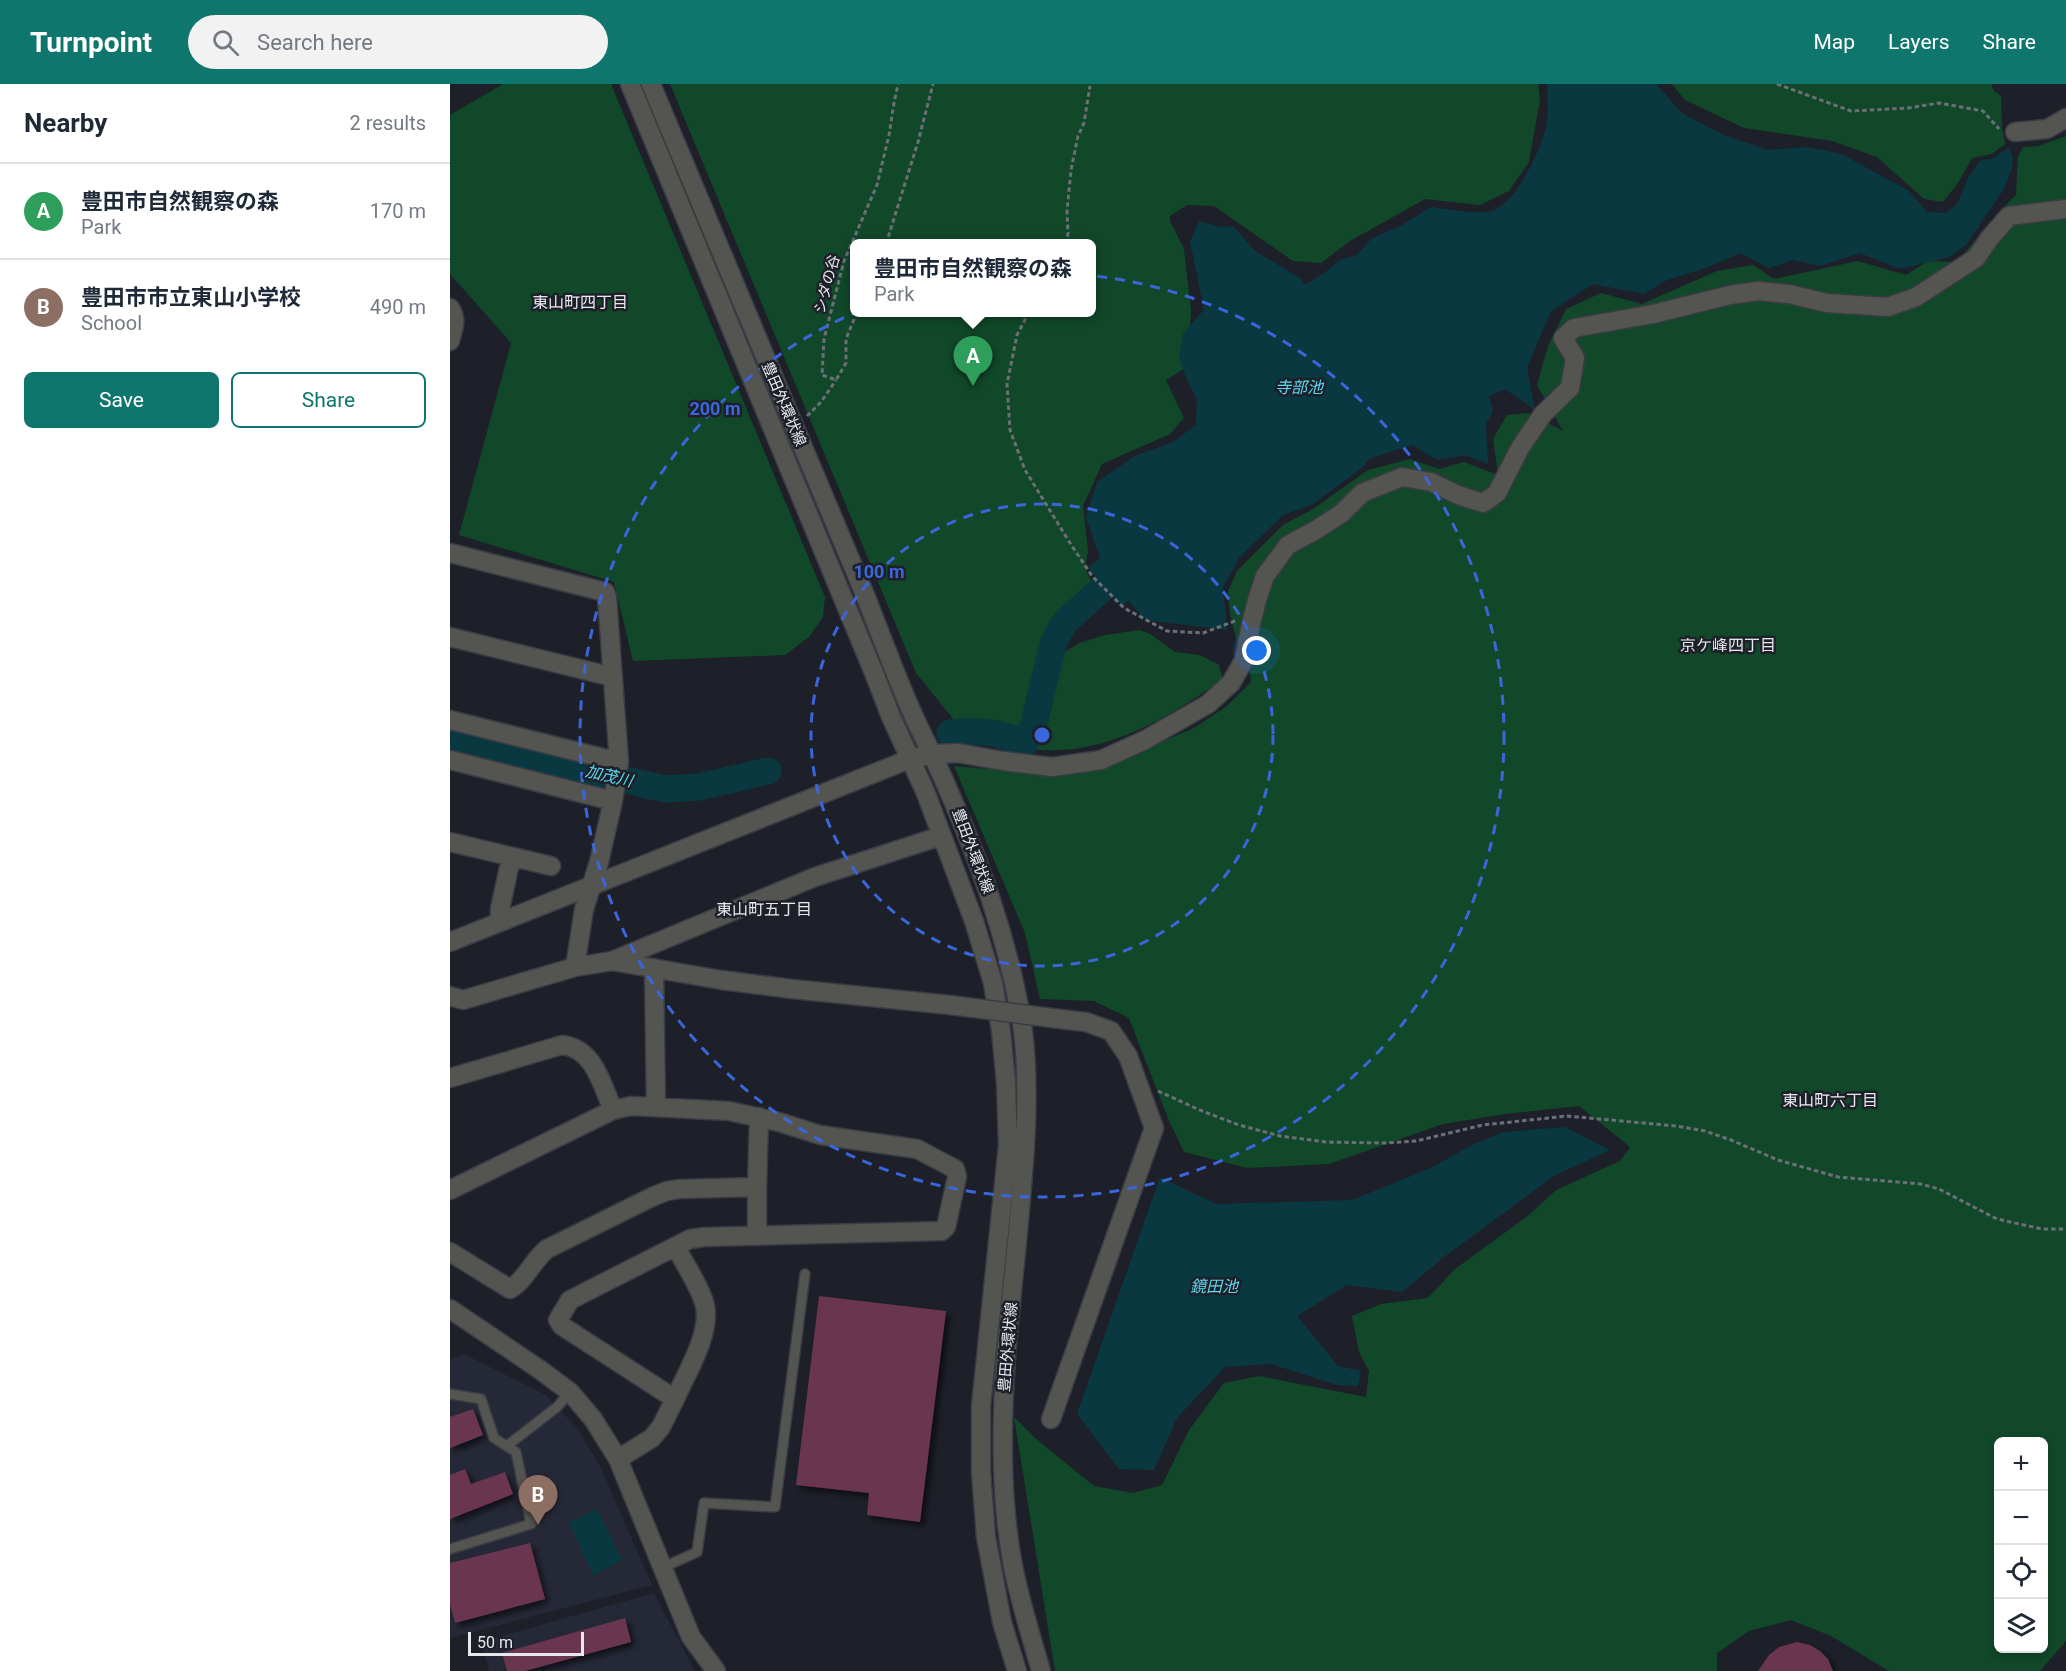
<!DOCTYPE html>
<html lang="en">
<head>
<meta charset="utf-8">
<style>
	:root { --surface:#fff; --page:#f2f2f3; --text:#1f2937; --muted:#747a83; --line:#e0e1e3; --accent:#0f766e }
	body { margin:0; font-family:Roboto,"Noto Sans JP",sans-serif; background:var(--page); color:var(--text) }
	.controls { position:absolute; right:18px; bottom:18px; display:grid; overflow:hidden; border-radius:9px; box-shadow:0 3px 9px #0003 }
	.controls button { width:54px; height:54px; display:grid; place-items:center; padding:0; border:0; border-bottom:2px solid var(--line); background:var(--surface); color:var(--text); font:30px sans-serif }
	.scale { position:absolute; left:18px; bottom:15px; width:116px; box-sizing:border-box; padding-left:6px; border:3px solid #e6e8ee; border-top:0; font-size:16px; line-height:21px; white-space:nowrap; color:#e6e8ee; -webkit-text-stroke:4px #1d2028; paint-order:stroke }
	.you { position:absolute; left:807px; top:567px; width:21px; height:21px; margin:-15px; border:4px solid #fff; border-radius:50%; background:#1a73e8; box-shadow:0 0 0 9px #1a73e833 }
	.badge { display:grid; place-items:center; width:39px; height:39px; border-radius:50%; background:var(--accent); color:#fff; font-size:20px; font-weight:700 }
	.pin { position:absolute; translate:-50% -50px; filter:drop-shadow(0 2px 3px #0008) }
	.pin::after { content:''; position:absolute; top:32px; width:21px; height:18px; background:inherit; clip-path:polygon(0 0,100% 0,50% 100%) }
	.popup { position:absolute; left:400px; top:155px; width:246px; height:78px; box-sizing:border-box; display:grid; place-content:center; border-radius:9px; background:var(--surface); filter:drop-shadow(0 2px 4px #0005); font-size:20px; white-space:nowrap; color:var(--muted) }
	.popup b { font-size:22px; color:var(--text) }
	.popup::after { content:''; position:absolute; left:50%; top:100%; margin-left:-12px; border:12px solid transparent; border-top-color:var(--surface) }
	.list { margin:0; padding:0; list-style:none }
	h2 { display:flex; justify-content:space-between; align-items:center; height:78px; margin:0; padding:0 24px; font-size:26px }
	h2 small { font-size:20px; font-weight:400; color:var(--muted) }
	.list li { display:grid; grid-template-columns:39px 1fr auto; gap:18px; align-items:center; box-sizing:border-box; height:96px; padding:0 24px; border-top:2px solid var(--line) }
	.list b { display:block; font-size:22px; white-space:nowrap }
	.list p { margin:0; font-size:20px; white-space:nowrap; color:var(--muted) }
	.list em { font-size:20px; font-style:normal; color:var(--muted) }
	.actions { display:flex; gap:12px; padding:18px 24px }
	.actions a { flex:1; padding:14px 0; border:2px solid var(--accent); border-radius:9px; text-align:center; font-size:21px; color:var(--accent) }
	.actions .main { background:var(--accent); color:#fff }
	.icon { flex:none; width:33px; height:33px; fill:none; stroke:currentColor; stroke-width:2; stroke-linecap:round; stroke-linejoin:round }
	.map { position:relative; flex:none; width:1616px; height:1587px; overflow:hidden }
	header { display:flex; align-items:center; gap:36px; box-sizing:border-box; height:84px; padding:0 30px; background:var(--accent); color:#fff }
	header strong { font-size:28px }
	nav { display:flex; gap:33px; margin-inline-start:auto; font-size:21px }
	.search { width:420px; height:54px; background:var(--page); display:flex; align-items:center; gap:15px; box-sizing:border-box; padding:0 21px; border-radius:33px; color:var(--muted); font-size:22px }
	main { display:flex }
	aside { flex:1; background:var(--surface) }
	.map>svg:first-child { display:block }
</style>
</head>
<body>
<header>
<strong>Turnpoint</strong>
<div class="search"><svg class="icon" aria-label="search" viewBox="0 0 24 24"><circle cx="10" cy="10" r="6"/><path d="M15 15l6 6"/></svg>Search here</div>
<nav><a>Map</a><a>Layers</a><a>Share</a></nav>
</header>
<main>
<aside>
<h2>Nearby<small>2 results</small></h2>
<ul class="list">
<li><span class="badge" style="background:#2e9e5b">A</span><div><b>豊田市自然観察の森</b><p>Park</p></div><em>170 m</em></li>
<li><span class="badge" style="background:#8d6e63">B</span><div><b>豊田市市立東山小学校</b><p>School</p></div><em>490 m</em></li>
</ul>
<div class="actions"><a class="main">Save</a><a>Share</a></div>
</aside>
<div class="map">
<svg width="1616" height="1587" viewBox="0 0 1616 1587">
	<defs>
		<filter id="shadow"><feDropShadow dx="4" dy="4" stdDeviation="3" flood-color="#0009"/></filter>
	</defs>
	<rect width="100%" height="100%" fill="#1d2028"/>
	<path fill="#252937" d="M 14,1270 L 96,1311 L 126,1343 L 150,1382 L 202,1501 L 0,1554 L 0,1275 Z
		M 204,1509 L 245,1587 L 39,1587 L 31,1558 Z"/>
	<path fill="#114829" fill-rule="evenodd" d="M 53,0 L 161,0 L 375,513 L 373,533 L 359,553 L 335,571 L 183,577 L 164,498 L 9,451 L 61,259 L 0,190 L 0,31 Z
		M 220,0 L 1088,0 L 1090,16 L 1079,78 L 1059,107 L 1030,121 L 975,115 L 900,157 L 871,179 L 843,177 L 764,122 L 737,121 L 720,132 L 720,137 L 734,165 L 741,227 L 737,283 L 716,296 L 734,334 L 720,350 L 652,380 L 633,422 L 638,467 L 635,484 L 645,506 L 637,511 L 607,540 L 597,557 L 571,652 L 528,641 L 509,642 L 466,589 ZM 404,160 L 642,160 L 642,228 L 404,228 Z
		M 1222,0 L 1541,0 L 1544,7 L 1551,12 L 1552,44 L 1555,60 L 1542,70 L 1522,74 L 1508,99 L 1493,118 L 1474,115 L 1427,73 L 1382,57 L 1294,44 L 1235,16 Z
		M 1616,52 L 1616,1557 L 1590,1587 L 1439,1587 L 1381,1552 L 1341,1536 L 1299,1547 L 1267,1569 L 1267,1587 L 605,1587 L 564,1333 L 585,1354 L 644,1402 L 683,1409 L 712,1401 L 739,1346 L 774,1299 L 809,1292 L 916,1313 L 919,1287 L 909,1268 L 902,1232 L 931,1220 L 978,1214 L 1005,1185 L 1079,1131 L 1106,1106 L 1170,1077 L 1180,1063 L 1129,1022 L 1055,1030 L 993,1040 L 879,1080 L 797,1084 L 734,1068 L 719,1037 L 679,934 L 644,917 L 590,915 L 575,849 L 504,682 L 597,690 L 662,679 L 744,644 L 777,622 L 801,598 L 798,575 L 787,558 L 780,530 L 778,507 L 787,487 L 833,441 L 863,425 L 918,386 L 960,375 L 989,385 L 1014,378 L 1048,391 L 1043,355 L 1057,331 L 1078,329 L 1113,347 L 1087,301 L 1098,262 L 1116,225 L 1151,209 L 1192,220 L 1267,187 L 1303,181 L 1324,195 L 1408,177 L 1456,191 L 1478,177 L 1507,178 L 1545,132 L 1566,111 L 1568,73 L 1573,63 L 1588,62 ZM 1548,1358 L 1594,1358 L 1594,1564 L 1548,1564 Z
		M 690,546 L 700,550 L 725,568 L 750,571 L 769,581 L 773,595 C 717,635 652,674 581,665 L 605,574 L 629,559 L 655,551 Z"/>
	<path fill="#0a3840" d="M 1097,0 L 1206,0 L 1233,30 L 1276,52 L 1318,66 L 1356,63 L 1392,70 L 1459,107 L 1477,128 L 1496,129 L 1508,119 L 1518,94 L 1531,76 L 1542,75 L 1558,64 L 1563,72 L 1562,85 L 1554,105 L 1516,161 L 1499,173 L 1450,185 L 1410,169 L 1370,182 L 1343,176 L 1319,184 L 1291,169 L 1256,184 L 1217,196 L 1194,210 L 1143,200 L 1101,227 L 1077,283 L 1085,326 L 1055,305 L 1039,312 L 1043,327 L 1036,340 L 1038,380 L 1015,371 L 987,376 L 962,361 L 921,374 L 909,386 L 863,420 L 833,431 L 789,474 L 773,503 L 777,546 L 695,536 L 678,516 L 672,523 L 638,484 L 650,474 L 636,433 L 647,398 L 685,372 L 723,358 L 746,341 L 747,316 L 735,291 L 729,273 L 733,249 L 754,226 L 740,157 L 749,137 L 771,143 L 783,142 L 805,167 L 850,194 L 855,201 L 874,189 L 890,176 L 907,171 L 921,155 L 952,141 L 981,123 C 996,125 1028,131 1042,127 C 1065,120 1092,65 1096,42 C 1099,29 1097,13 1097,0 Z
		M 1115,1043 L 1160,1066 L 1104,1092 L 994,1173 L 952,1208 L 897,1201 L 847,1232 L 888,1282 L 911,1287 L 908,1302 L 887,1301 L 821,1280 L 775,1283 L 727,1334 L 704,1386 L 669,1385 L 627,1330 L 710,1093 L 766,1120 L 902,1116 L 981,1084 L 1022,1061 L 1054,1048 Z
		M 147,1425 L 172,1477 L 143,1491 L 119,1439 Z"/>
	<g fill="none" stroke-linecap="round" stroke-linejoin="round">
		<path stroke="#0a3840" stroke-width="27" d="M 500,649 C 535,646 542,647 575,659 L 583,643 L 604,557 L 615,538 L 655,502
			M 0,655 L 215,705 L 249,703 L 318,687"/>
	</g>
	<path fill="#69354f" filter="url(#shadow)" d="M 369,1212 L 496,1227 L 470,1438 L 417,1431 L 419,1409 L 346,1401 Z
		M 23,1325 L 33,1351 L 0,1364 L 0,1333 Z
		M 15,1385 L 21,1400 L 55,1388 L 63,1410 L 0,1435 L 0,1391 Z
		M 80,1459 L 95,1515 L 5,1539 L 0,1520 L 0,1479 Z
		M 175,1534 L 181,1558 L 75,1587 L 57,1587 L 52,1569 Z
		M 1347,1558 L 1360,1561 L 1370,1567 L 1378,1575 L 1383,1587 L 1308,1587 L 1319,1571 L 1329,1563 Z"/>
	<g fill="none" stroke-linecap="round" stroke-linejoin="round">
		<defs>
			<path id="service" d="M 0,1310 L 31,1315 L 44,1354 L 66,1368 L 81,1440 L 0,1465
				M 58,1361 L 107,1323 L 120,1308
				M 214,1483 L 247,1468 L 254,1419 L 325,1423 L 355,1190"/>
			<path id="minor" d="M 1565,48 L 1597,45 L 1616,34
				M 0,224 C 8,236 3,245 0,257
				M 0,469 L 155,508 L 157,513 L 169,678 L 163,717 L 149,778 L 134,825 L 125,883
				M 801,540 L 807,516 L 815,492 L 838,461 L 866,446 L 892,429 L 912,409 L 952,393 L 981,398 L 1008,411 L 1033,419 L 1047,409 L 1070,364 L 1093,330 L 1120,304 L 1125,274 L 1113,254 L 1124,244 L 1203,230 L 1280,211 L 1308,207 L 1339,210 L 1377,219 L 1438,223 L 1466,213 L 1526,174 L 1539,155 L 1559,132 L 1616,125
				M 0,553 L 163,593
				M 0,636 L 169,678
				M 0,676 L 163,717
				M 0,758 L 101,782
				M 50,837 L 50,825 L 61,774
				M 162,877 L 271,896 L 342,905 L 500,921
				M 204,884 L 206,1023
				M 0,912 L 13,916 L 125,883 L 162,877 L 365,793 L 491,752
				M 0,994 L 112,961 C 144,964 152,1001 163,1026
				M 307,1103 L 309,1033
				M 0,1106 L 163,1026 L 181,1022 L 279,1027 L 329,1038 L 370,1051 L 467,1065 L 505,1085 L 507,1093 L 496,1143 L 492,1147 L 254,1153 L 240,1155 L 120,1216 L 108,1236 L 112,1242 L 225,1315 L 211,1343 L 202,1354 L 168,1375
				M 0,1168 L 60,1205 C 73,1199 84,1175 97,1165 L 204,1112 L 217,1107 L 229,1105 L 307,1103 L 307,1152
				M 225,1315 C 236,1290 261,1250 255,1222 C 251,1204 235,1181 226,1163
				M 601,1335 L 704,1044 L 678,972 L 661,947 L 636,938 L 618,936"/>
			<path id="tertiary" d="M 180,0 L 424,589 L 441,633 L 475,707 L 524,837 L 543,899 L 551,947 L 556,999 L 558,1061 L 531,1322 L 531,1388 L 536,1453 L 552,1538 L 567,1587
				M 201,0 C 270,167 341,334 411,501 C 428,543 443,585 461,626 C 471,649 483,671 493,694 C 528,773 558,854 572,940 C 577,973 577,1007 576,1040 C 573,1118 562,1195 556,1273 C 551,1342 550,1414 563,1482 C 570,1518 581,1552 591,1587
				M 0,858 L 460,675 L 483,670 L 508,669 L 553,677 L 602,683 L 651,676 L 695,656 L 758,620 L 781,599 L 794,576 L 801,540
				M 0,1225 L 89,1285 L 120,1308 L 143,1335 L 168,1375 L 241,1553 L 266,1587"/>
		</defs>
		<use href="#service" stroke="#393c44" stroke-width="12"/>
		<use href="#minor" stroke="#393c44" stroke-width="21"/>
		<use href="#tertiary" stroke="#393c44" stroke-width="21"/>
		<path stroke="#6d6f77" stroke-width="3" stroke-dasharray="4.5 3" stroke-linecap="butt" d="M 1327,0 L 1401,27 L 1459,24 L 1489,19 L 1533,27 L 1549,45
			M 436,160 L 468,58 L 483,0
			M 616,160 L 618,149 L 617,127 L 621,86 L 628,52 L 634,39 L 640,2
			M 407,228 L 396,255 L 396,279 L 386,296 L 372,291 L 374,255 L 394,177 L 427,101 L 439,51 L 444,19 L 448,0
			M 579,228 L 567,251 L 557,300 L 560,346 L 575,386 L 620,459 L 642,492 L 674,524 L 717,547 L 753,549 L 785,537
			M 357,332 L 371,318 L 386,296
			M 708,1007 L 752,1027 L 789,1041 L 830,1052 L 876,1058 L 936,1059 L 966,1057 L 1033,1041 L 1117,1032 L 1226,1042 L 1255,1047 L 1281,1056 L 1328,1076 L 1388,1093 L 1471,1100 L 1489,1105 L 1547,1135 L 1592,1145 L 1616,1145"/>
		<use href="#service" stroke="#545551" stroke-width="9"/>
		<use href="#minor" stroke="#545551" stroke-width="18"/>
		<use href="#tertiary" stroke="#545551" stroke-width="18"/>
		<defs>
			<path id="minor-bridge" d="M 500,921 L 618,936"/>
		</defs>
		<use href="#minor-bridge" stroke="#393c44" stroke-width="21" stroke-linecap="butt"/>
		<use href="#minor-bridge" stroke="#545551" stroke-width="18"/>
	</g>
	<g fill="none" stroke="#3b65db" stroke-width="3" stroke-dasharray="10 8">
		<circle cx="592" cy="651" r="231"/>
		<circle cx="592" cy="651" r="462"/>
	</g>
	<g text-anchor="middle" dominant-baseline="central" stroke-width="5" stroke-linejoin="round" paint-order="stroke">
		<g font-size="15" fill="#e6e8ee" stroke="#1d2028">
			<text transform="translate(377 200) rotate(-75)">シダの谷</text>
			<text transform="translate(334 320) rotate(67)">豊田外環状線</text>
			<text transform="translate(523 767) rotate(69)">豊田外環状線</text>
			<text transform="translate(558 1263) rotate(-85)">豊田外環状線</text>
		</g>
		<g font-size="16" fill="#e6e8ee" stroke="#1d2028">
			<text x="130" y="218">東山町四丁目</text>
			<text x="1278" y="561">京ケ峰四丁目</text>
			<text x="314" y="825">東山町五丁目</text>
			<text x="1380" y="1016">東山町六丁目</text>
		</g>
		<g font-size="16" font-style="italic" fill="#5dd8ed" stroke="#1d2028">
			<text x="849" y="303">寺部池</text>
			<text transform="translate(159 692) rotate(13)">加茂川</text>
			<text x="764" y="1202">鏡田池</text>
		</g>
	</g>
	<circle cx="592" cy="651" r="9" fill="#3b65db" stroke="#1d2028" stroke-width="3"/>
	<g font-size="18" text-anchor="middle" font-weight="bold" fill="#3b65db" stroke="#1d2028" stroke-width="5" stroke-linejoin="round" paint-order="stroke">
		<text x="265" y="331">200 m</text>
		<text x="429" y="494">100 m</text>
	</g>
</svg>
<div class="controls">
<button>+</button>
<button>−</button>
<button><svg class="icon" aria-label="locate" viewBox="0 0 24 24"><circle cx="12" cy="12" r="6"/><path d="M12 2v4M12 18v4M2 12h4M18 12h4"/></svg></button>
<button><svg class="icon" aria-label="layers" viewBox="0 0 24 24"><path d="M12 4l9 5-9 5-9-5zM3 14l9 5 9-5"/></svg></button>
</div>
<div class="scale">50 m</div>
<div class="you"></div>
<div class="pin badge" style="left:523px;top:302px;background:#2e9e5b">A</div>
<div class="popup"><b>豊田市自然観察の森</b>Park</div>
<div class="pin badge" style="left:88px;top:1441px;background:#8d6e63">B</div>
</div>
</main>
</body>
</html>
